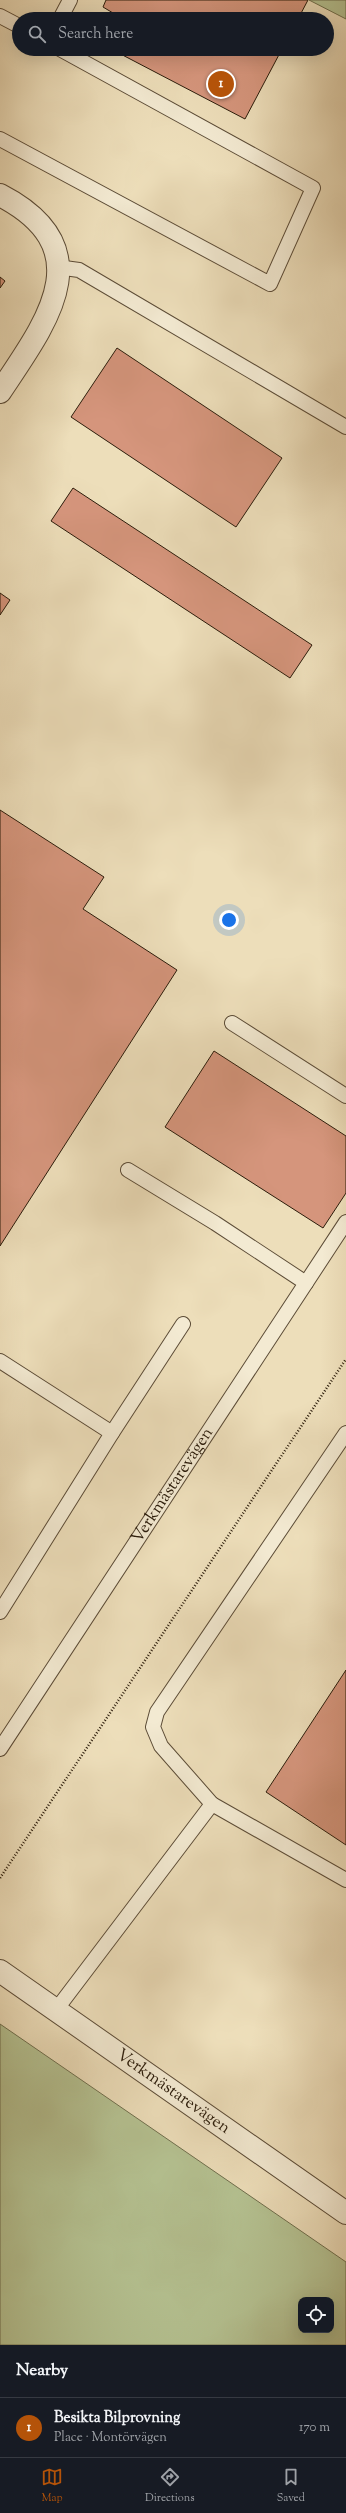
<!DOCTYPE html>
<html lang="en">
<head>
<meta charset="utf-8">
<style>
	:root { --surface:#171b24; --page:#20242c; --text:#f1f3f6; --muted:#9ea1a6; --line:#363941; --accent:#b45309 }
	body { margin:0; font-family:"Sorts Mill Goudy",serif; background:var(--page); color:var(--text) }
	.controls { position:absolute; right:12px; bottom:12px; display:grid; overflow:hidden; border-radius:8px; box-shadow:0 4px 16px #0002 }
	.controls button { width:36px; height:36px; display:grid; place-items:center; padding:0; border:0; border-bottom:1px solid var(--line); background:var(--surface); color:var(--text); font:20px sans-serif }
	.you { position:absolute; left:229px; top:920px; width:14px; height:14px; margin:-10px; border:3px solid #fff; border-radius:50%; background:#1a73e8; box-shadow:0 0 0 6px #1a73e833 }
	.badge { display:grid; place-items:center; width:26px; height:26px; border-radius:50%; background:var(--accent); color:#fff; font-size:13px; font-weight:700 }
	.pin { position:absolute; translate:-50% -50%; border:2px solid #fff; box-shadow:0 1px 4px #0006 }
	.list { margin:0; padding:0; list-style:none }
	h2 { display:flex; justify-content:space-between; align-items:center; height:52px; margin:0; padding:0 16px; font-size:17px }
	h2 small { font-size:13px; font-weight:400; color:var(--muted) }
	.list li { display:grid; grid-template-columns:26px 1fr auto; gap:12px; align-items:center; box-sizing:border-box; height:60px; padding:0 16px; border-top:1px solid var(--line) }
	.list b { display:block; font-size:15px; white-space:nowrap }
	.list p { margin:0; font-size:13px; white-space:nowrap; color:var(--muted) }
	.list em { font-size:13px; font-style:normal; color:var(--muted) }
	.icon { flex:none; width:22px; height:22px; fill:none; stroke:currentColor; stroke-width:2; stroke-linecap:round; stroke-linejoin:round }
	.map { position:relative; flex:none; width:346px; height:2345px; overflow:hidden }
	.search { position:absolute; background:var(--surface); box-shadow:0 4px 16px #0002; left:12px; right:12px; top:12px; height:44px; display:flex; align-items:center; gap:10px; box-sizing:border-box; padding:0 14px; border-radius:22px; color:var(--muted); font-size:15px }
	.sheet { height:112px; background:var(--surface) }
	nav { display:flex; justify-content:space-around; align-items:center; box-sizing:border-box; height:56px; border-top:1px solid var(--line); background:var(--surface); font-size:11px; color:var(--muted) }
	nav a { display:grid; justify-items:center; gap:2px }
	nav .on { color:var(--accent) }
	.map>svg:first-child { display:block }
</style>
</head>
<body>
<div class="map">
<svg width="346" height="2345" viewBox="0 0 346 2345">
	<rect width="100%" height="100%" fill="#eddeba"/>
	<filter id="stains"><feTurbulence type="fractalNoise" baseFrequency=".005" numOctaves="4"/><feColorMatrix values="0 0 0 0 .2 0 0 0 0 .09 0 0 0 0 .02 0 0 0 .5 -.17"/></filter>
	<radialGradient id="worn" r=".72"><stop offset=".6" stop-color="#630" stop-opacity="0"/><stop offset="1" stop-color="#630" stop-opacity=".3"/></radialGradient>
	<path fill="#b5c292" stroke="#706f4e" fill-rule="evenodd" d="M 309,0 L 346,0 L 346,19 Z
		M 0,2024 L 346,2262 L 346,2345 L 0,2345 ZM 301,2300 L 331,2300 L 331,2330 L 301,2330 Z"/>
	<path fill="#d5957c" stroke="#2b1c0b" d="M 106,0 L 308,0 L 298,19 L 117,19 L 118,16 L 103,7 Z
		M 111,49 L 282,49 L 245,119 Z
		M 0,277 L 5,281 L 0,288 Z
		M 117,348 L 282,458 L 236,527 L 71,417 Z
		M 73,488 L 312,645 L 290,678 L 51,521 Z
		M 0,593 L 10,600 L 0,615 Z
		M 0,810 L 104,877 L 83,909 L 177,970 L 0,1246 Z
		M 214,1051 L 346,1136 L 346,1193 L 323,1228 L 165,1127 Z
		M 346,1670 L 346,1845 L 266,1792 Z"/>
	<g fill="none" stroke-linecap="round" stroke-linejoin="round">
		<defs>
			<g id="service">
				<path d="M 0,16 L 19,26"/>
				<path d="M 60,19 L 70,0"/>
				<path d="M 0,139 L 270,284 L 313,188 L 60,49"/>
				<path d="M 57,267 L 79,270 L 346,427"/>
				<path d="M 232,1023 L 346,1096"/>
				<path d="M 128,1170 L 215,1223 L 306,1283"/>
				<path d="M 0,1361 L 112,1433"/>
				<path d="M 0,1612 L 112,1433 L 183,1324"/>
				<path id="s1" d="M 0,1749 L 346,1222"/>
				<path d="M 212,1804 L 346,1880"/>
				<path d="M 56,2010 L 212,1804 L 161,1746 L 153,1727 L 157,1712 L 346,1433"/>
			</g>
			<g id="minor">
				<path d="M 0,195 C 104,249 46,323 0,392"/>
				<path id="s2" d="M 0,1971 L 346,2213"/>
			</g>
		</defs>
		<use href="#service" stroke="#5c4c37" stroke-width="16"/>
		<use href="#minor" stroke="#5c4c37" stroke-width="24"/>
		<path stroke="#2b1c0b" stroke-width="2.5" stroke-dasharray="1 2" stroke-linecap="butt" d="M 0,1878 L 346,1359"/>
		<use href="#service" stroke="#f3ead2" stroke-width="14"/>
		<use href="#minor" stroke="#f3ead2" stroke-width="22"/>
	</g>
	<g text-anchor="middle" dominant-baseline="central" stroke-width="4" stroke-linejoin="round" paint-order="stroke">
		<g font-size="17" fill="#2b1c0b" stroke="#f3ead2">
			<text stroke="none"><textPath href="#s1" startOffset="315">Verkmästarevägen</textPath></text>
			<text stroke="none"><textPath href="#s2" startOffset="211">Verkmästarevägen</textPath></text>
		</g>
	</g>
	<rect width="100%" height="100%" filter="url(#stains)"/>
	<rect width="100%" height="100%" fill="url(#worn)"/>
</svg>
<div class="controls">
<button><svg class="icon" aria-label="locate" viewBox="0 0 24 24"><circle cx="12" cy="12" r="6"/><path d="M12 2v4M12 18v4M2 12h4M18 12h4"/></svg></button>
</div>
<div class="you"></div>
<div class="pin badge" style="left:221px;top:84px">1</div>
<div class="search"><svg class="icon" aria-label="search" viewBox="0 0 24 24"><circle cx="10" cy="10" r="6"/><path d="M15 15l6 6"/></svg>Search here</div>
</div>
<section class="sheet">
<h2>Nearby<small></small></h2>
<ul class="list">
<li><span class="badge">1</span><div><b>Besikta Bilprovning</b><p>Place · Montörvägen</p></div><em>170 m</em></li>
</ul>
</section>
<nav>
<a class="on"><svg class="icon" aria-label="map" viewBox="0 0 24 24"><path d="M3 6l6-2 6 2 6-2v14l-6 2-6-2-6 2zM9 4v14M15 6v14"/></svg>Map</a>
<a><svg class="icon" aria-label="directions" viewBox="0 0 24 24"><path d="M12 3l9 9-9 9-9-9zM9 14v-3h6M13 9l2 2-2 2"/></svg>Directions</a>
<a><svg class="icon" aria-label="saved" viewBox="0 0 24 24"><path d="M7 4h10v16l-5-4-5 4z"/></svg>Saved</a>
</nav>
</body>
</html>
